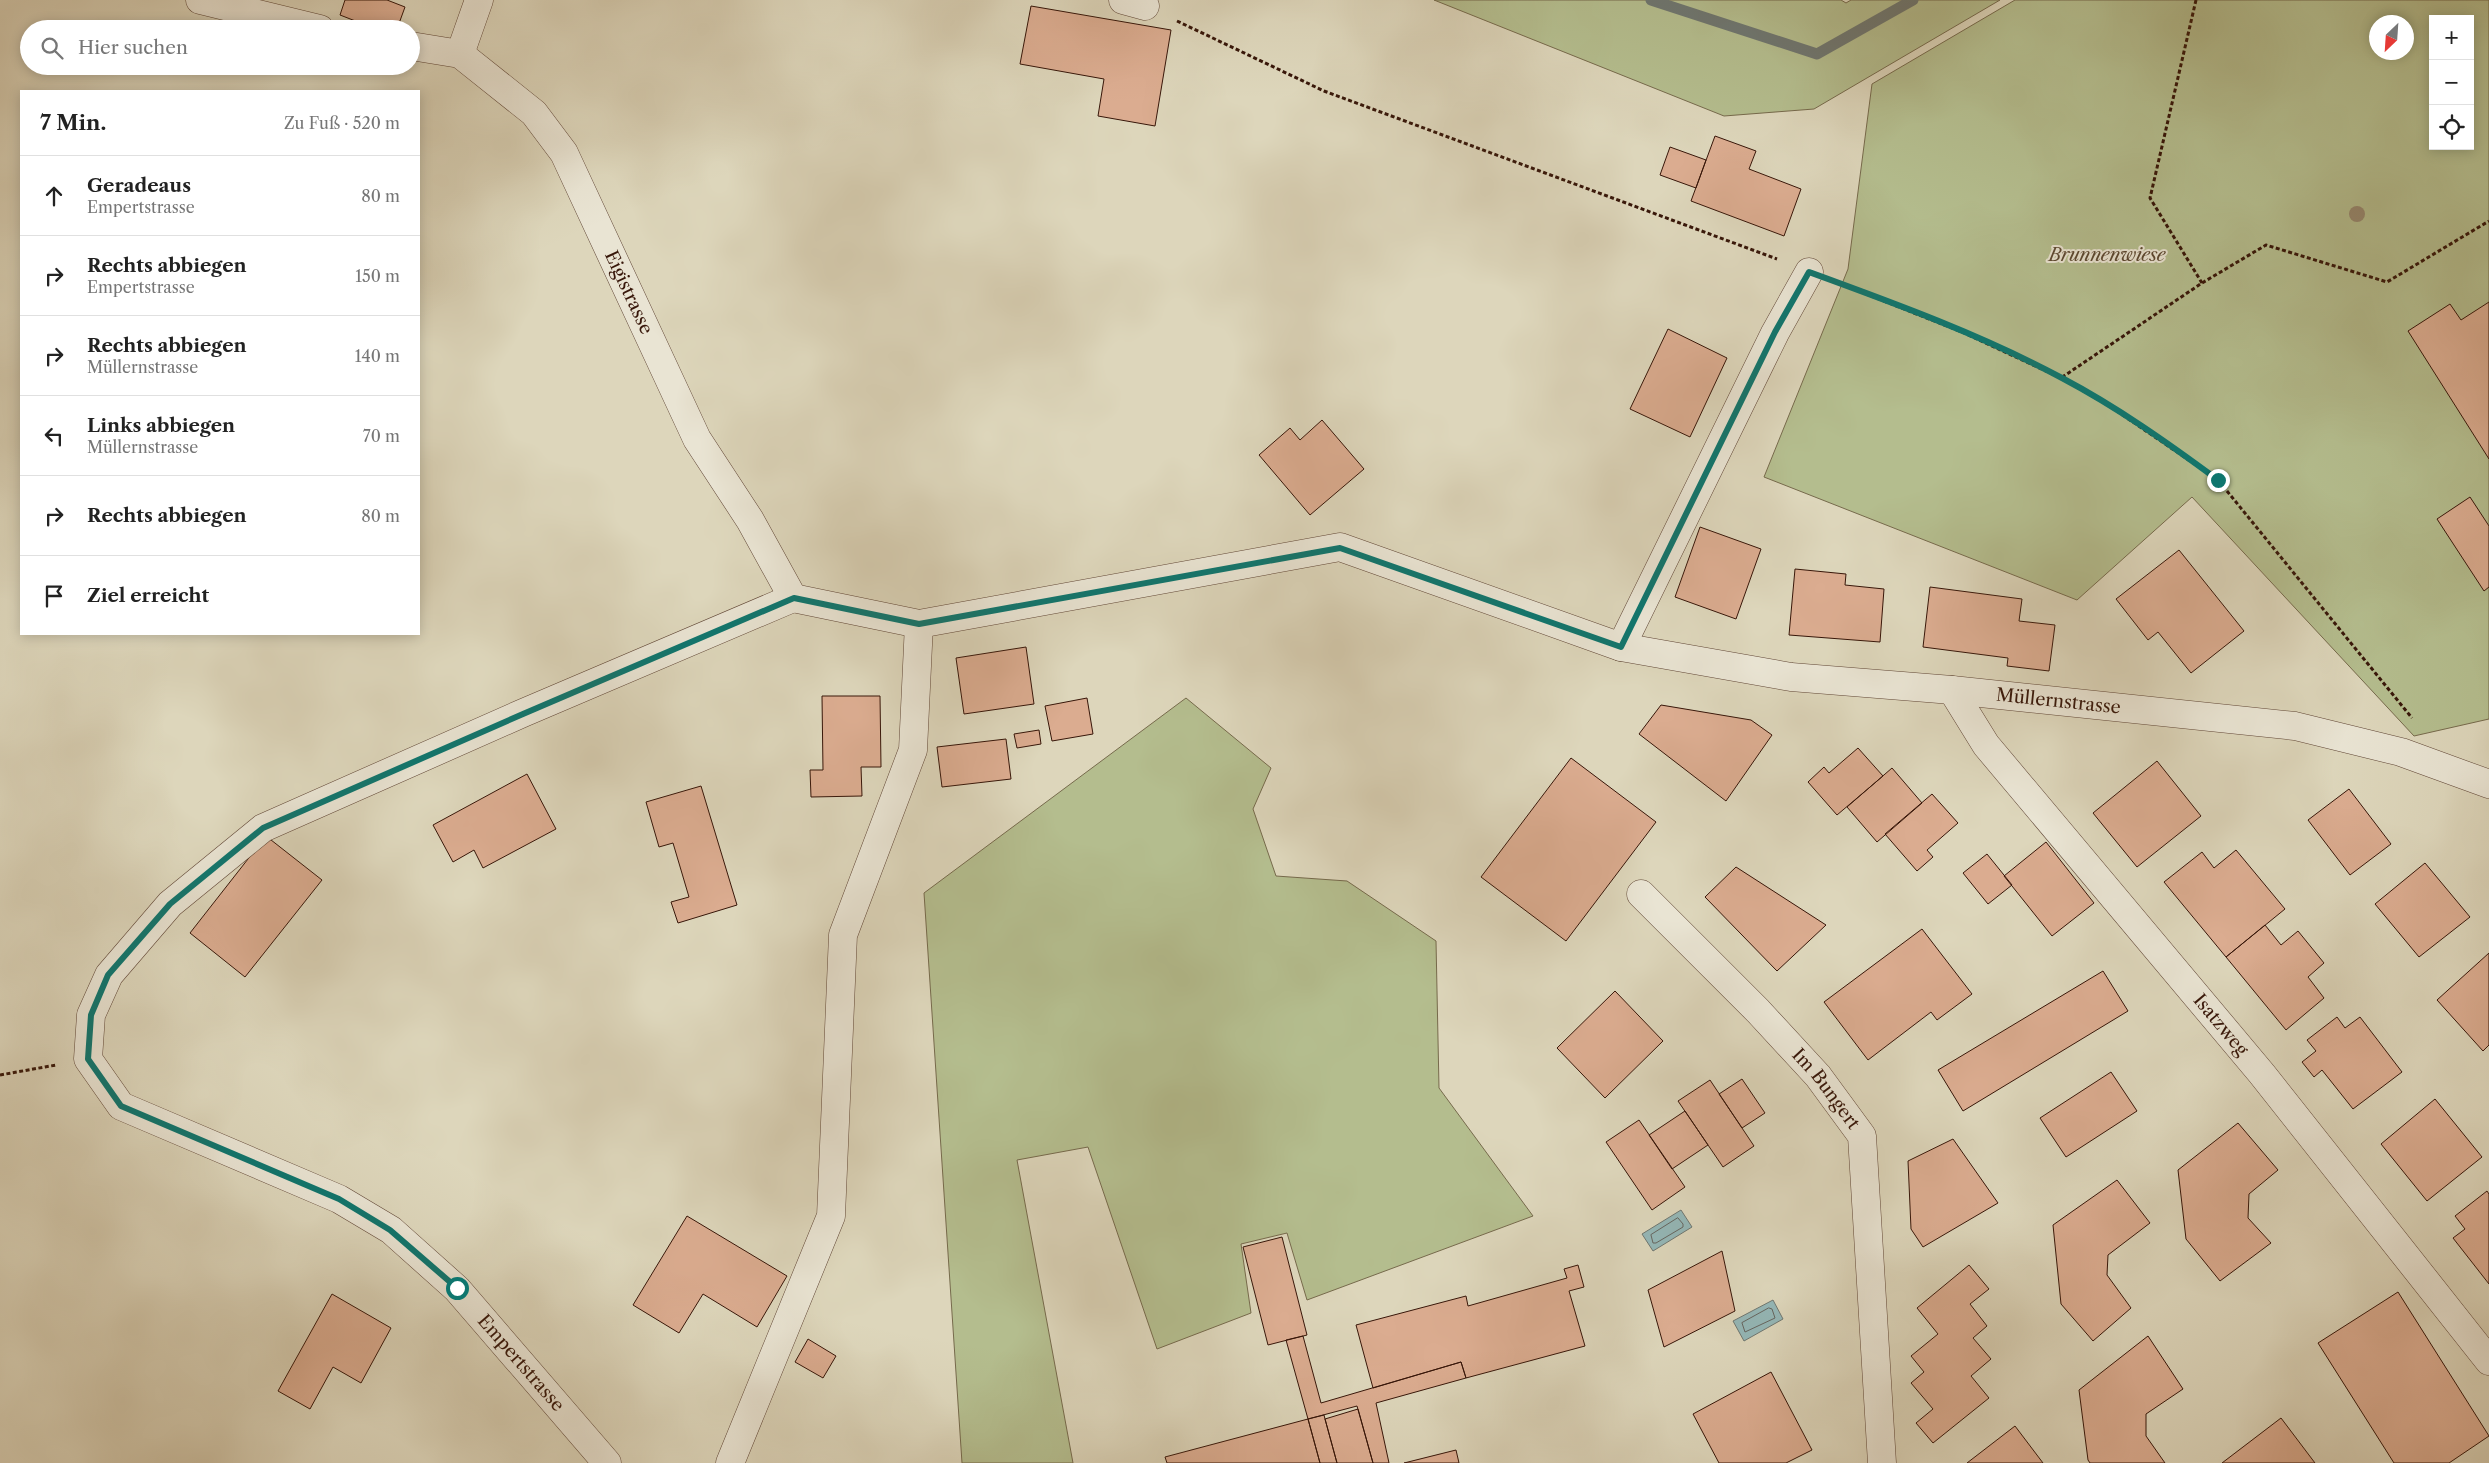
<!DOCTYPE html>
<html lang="de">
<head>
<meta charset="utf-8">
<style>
	:root { --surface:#fff; --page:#f2f2f2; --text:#222; --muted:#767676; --line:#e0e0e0 }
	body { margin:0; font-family:"Libre Caslon Text",serif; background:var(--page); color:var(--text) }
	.controls { position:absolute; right:15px; top:15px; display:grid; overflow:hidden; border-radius:0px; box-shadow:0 2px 12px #0003 }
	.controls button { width:45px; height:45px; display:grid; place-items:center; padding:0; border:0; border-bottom:1px solid var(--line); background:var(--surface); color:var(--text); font:25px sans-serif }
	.compass { position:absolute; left:2369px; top:15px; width:45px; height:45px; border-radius:50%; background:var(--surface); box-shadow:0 2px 12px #0003; rotate:205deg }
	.stop { position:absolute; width:15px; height:15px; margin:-11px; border:4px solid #0f766e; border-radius:50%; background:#fff }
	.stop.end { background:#0f766e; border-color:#fff; box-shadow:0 1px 5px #0008 }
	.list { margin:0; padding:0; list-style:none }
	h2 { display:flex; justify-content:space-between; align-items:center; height:65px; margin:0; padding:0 20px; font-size:21px }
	h2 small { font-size:16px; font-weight:400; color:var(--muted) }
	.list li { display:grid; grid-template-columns:32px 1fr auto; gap:15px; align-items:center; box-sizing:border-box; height:80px; padding:0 20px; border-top:1px solid var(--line) }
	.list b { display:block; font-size:19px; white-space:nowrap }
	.list p { margin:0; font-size:16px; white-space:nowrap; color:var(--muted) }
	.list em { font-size:16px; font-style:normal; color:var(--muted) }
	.icon { flex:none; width:28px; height:28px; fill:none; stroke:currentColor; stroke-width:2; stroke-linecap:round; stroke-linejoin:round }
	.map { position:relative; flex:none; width:2489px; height:1463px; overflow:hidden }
	.search { position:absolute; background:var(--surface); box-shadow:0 2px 12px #0003; left:20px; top:20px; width:400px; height:55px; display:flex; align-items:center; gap:12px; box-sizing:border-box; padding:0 18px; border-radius:28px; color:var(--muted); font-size:19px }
	.panel { position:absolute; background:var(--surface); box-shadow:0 2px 12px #0003; left:20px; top:90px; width:400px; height:545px; border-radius:0px }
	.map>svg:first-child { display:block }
</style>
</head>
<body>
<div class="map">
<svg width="2489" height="1463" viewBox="0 0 2489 1463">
	<rect width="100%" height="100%" fill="#ddd6bb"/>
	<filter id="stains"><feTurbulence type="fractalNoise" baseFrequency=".004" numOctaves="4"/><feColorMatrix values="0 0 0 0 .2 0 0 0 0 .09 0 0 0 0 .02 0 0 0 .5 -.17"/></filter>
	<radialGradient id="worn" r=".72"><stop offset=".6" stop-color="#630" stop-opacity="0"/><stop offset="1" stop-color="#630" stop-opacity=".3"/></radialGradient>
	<path fill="#b4bd8e" stroke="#766a4c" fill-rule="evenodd" d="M 1434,0 L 1841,0 L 1846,3 L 1851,0 L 2000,0 L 1814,109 L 1724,116 Z
		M 2015,0 L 2489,0 L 2489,719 L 2414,736 L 2192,497 L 2077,600 L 1764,477 L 1848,269 L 1872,84 ZM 2433,19 L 2470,19 L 2470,146 L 2433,146 ZM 2376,22 L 2406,22 L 2406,52 L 2376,52 Z
		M 1186,698 L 1271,768 L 1253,809 L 1276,876 L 1347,881 L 1436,941 L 1439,1088 L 1533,1216 L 1307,1300 L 1287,1233 L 1241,1244 L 1251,1313 L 1157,1349 L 1088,1147 L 1017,1160 L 1073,1463 L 962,1463 L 924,893 Z"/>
	<path fill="#94b7b7" stroke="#6f7771" d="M 1681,1210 L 1692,1227 L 1653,1251 L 1642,1234 Z
		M 1773,1300 L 1783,1319 L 1744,1341 L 1733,1321 Z"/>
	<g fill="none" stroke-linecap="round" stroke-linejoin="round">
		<path stroke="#666660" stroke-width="1" d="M 1678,1218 L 1683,1224 L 1683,1227 L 1656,1243 L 1653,1243 L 1651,1235 Z
			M 1769,1308 L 1772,1309 L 1775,1318 L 1745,1332 L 1742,1323 Z"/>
		<path stroke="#6f7771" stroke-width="11" d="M 1651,0 L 1817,54 L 1913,0"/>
	</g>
	<path fill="#dbac90" stroke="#371609" d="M 345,0 L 387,0 L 405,7 L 397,29 L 376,29 L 340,15 Z
		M 1031,6 L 1171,30 L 1155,126 L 1098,116 L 1104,79 L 1020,64 Z
		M 1715,136 L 1756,151 L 1749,169 L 1801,189 L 1784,236 L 1691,201 Z
		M 1670,147 L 1706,160 L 1696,188 L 1660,175 Z
		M 2489,302 L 2489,459 L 2408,331 L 2450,304 L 2461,320 Z
		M 1668,329 L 1727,358 L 1690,437 L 1630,409 Z
		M 1322,420 L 1364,469 L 1310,515 L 1259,455 L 1290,428 L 1300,440 Z
		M 2470,497 L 2489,526 L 2489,587 L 2484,591 L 2437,519 Z
		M 1700,527 L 1761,549 L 1736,619 L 1675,597 Z
		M 2179,550 L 2244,631 L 2191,673 L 2158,632 L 2148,640 L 2116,599 Z
		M 1795,569 L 1846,574 L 1845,585 L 1884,589 L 1880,642 L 1789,635 Z
		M 1930,587 L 2022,599 L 2019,621 L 2055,625 L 2049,671 L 2007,666 L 2008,658 L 1923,647 Z
		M 1026,647 L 1034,704 L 964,714 L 956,658 Z
		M 822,696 L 880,696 L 881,767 L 861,767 L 862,796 L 811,797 L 810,770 L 823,770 Z
		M 1087,698 L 1093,734 L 1052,741 L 1045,706 Z
		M 1661,705 L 1751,720 L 1772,735 L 1726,801 L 1639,734 Z
		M 1039,730 L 1041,744 L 1017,748 L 1014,734 Z
		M 1006,739 L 1011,779 L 942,787 L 937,747 Z
		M 1858,748 L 1883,776 L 1837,815 L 1808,782 L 1824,767 L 1829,773 Z
		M 1571,758 L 1656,822 L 1566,941 L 1481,877 Z
		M 2157,761 L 2201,816 L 2137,867 L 2093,813 Z
		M 1892,768 L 1922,803 L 1877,842 L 1847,807 Z
		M 527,774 L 556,829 L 483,868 L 474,850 L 453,862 L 433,825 Z
		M 701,786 L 737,905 L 678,923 L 671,902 L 689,897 L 673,843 L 659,847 L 646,802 Z
		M 2349,789 L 2391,844 L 2350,875 L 2308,820 Z
		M 1932,794 L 1958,823 L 1927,850 L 1933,857 L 1917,871 L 1885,834 Z
		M 266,836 L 322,880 L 245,977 L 190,933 Z
		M 2046,842 L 2094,903 L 2052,936 L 2004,876 Z
		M 2236,850 L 2285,909 L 2226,957 L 2164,882 L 2202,852 L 2214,868 Z
		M 1987,854 L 2012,885 L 1988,904 L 1963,873 Z
		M 2425,863 L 2470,917 L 2419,957 L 2375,904 Z
		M 1736,867 L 1826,925 L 1777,971 L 1705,897 Z
		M 2265,925 L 2281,945 L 2298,931 L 2324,963 L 2308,977 L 2324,998 L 2286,1030 L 2226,957 Z
		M 1922,929 L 1972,994 L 1937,1020 L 1931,1012 L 1868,1060 L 1824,1002 Z
		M 2489,953 L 2489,1045 L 2483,1051 L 2437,1000 Z
		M 2103,971 L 2128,1011 L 1963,1111 L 1938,1070 Z
		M 1615,991 L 1663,1041 L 1605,1098 L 1557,1048 Z
		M 2337,1017 L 2345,1028 L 2360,1017 L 2402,1072 L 2353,1109 L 2322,1070 L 2314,1077 L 2302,1062 L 2316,1051 L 2307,1040 Z
		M 2111,1072 L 2137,1111 L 2066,1157 L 2040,1118 Z
		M 1742,1079 L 1765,1113 L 1742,1128 L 1719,1094 Z
		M 1710,1080 L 1754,1146 L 1723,1167 L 1678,1101 Z
		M 2435,1099 L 2482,1157 L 2427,1201 L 2381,1144 Z
		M 1685,1111 L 1708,1145 L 1672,1169 L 1649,1135 Z
		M 1639,1120 L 1685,1187 L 1652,1210 L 1606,1142 Z
		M 2238,1123 L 2278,1170 L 2249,1194 L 2248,1218 L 2271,1243 L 2220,1281 L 2186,1239 L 2178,1170 Z
		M 1953,1139 L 1998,1203 L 1923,1247 L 1911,1229 L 1908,1161 Z
		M 2117,1180 L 2150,1223 L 2108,1255 L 2107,1275 L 2131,1308 L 2093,1341 L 2061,1304 L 2053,1225 Z
		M 2487,1191 L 2489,1194 L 2489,1284 L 2453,1238 L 2465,1229 L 2455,1216 Z
		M 687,1216 L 787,1276 L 757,1327 L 703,1294 L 679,1333 L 633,1305 Z
		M 1282,1237 L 1307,1335 L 1268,1345 L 1243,1247 Z
		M 1722,1251 L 1735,1311 L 1664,1347 L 1648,1290 Z
		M 1578,1265 L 1584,1287 L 1569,1291 L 1585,1346 L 1466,1378 L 1461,1362 L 1373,1388 L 1356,1325 L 1466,1296 L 1468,1306 L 1567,1278 L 1564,1269 Z
		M 1969,1265 L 1989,1289 L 1970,1304 L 1987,1326 L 1973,1338 L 1991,1359 L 1971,1376 L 1989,1398 L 1933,1443 L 1916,1423 L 1933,1409 L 1911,1383 L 1924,1372 L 1911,1356 L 1938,1334 L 1917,1308 Z
		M 2398,1292 L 2489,1436 L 2449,1463 L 2394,1463 L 2318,1343 Z
		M 332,1294 L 391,1328 L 361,1383 L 333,1367 L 310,1409 L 278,1391 Z
		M 1303,1336 L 1321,1403 L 1461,1362 L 1466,1378 L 1376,1403 L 1389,1463 L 1373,1463 L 1357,1406 L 1308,1419 L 1286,1340 Z
		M 2148,1336 L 2183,1389 L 2146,1414 L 2146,1436 L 2165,1463 L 2090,1463 L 2088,1460 L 2079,1390 Z
		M 808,1339 L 836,1356 L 823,1378 L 795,1362 Z
		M 1771,1372 L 1812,1450 L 1786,1463 L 1719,1463 L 1693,1414 Z
		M 1358,1409 L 1373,1463 L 1337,1463 L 1325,1419 Z
		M 1324,1415 L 1325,1419 L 1337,1463 L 1320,1463 L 1308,1419 Z
		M 2281,1418 L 2315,1463 L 2222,1463 Z
		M 1308,1419 L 1320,1463 L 1167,1463 L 1165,1457 Z
		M 2015,1426 L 2043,1463 L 1967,1463 Z
		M 1456,1450 L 1459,1463 L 1404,1463 Z"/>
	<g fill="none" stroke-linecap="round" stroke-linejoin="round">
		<defs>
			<g id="minor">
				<path d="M 200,0 L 320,29"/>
				<path d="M 1123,0 L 1145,6"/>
				<path id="s1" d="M 411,46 L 460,54 L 534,113 L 564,153 L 697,439 L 750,520 L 793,598"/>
				<path d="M 460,54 L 479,0"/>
				<path id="s2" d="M 793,598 L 919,624 L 1340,547 L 1621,647 L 1791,677 L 1952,690 L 2295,726 L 2401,752 L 2489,784"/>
				<path d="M 1621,647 L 1775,333 L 1809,272"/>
				<path id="s3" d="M 1952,690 L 1986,745 L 2262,1074 L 2489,1361"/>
				<path id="s4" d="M 1641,894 L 1758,1011 L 1818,1076 L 1862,1136 L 1882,1463"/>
				<path d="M 607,1463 L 457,1289 L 391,1230 L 339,1199 L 121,1106 L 88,1059 L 91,1015 L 109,975 L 170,904 L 263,828 L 523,713 L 793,598"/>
				<path d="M 730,1463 L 831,1216 L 843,935 L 913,750 L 919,624"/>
			</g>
		</defs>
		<use href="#minor" stroke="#604636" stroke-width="29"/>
		<path stroke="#371609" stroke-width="3" stroke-dasharray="4 2.5" stroke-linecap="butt" d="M 2196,0 L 2150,198 L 2202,283
			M 1177,21 L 1324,91 L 1777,259
			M 1841,284 L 1962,332 L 2061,378 L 2202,283 L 2266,245 L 2387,282 L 2489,221
			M 2061,378 L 2108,405 L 2218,480 L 2412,718
			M 0,1075 L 56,1065"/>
		<use href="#minor" stroke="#e9e4d3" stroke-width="28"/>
	</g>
	<circle fill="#96886f" cx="2357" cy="214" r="8"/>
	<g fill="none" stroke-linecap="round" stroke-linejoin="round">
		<path stroke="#0f766e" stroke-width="6" d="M 457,1288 L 390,1230 L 339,1199 L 121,1106 L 88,1059 L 91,1015 L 108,975 L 170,904 L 263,828 L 523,714 L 794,598 L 919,624 L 1340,548 L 1621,647 L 1775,332 L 1809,272 C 1894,303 1982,335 2062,378 C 2117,407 2168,443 2218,480"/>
	</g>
	<g text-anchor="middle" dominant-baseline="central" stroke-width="4" stroke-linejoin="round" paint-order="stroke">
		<g font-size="18" font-style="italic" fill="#5c4831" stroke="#e9e4d3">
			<text x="2107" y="255">Brunnenwiese</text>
		</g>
		<g font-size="18" fill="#371609" stroke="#e9e4d3">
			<text stroke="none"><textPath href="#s1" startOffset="348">Eigistrasse</textPath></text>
			<text stroke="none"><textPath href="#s2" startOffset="1296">Müllernstrasse</textPath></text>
			<text stroke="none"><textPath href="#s3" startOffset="430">Isatzweg</textPath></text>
			<text stroke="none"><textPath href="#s4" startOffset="269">Im Bungert</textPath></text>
			<text transform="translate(521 1363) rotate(49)">Empertstrasse</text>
		</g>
	</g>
	<rect width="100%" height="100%" filter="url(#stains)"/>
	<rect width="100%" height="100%" fill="url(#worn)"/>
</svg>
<div class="controls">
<button>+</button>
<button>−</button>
<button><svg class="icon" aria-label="locate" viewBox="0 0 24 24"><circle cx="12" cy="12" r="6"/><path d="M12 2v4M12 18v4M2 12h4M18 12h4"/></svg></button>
</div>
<svg class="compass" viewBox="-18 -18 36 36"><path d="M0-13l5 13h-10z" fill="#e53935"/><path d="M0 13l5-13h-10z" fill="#767676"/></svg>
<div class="stop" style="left:457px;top:1288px"></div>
<div class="stop end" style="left:2218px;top:480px"></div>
<div class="search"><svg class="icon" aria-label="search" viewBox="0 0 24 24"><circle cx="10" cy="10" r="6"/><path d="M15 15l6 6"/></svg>Hier suchen</div>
<section class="panel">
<h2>7 Min.<small>Zu Fuß · 520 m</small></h2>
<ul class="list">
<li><svg class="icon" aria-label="ahead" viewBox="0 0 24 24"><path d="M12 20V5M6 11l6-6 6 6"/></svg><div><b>Geradeaus</b><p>Empertstrasse</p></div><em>80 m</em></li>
<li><svg class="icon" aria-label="right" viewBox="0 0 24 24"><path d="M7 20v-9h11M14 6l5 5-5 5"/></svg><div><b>Rechts abbiegen</b><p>Empertstrasse</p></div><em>150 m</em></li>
<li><svg class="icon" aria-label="right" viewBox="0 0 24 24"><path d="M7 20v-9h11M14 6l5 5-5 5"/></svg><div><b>Rechts abbiegen</b><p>Müllernstrasse</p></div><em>140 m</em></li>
<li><svg class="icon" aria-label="left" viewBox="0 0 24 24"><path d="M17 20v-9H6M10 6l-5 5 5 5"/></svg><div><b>Links abbiegen</b><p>Müllernstrasse</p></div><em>70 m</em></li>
<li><svg class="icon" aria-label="right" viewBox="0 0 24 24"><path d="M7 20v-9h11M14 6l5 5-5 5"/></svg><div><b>Rechts abbiegen</b></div><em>80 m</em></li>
<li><svg class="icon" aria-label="arrive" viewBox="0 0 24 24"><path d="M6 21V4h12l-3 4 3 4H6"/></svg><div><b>Ziel erreicht</b></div></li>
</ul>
</section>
</div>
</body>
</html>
